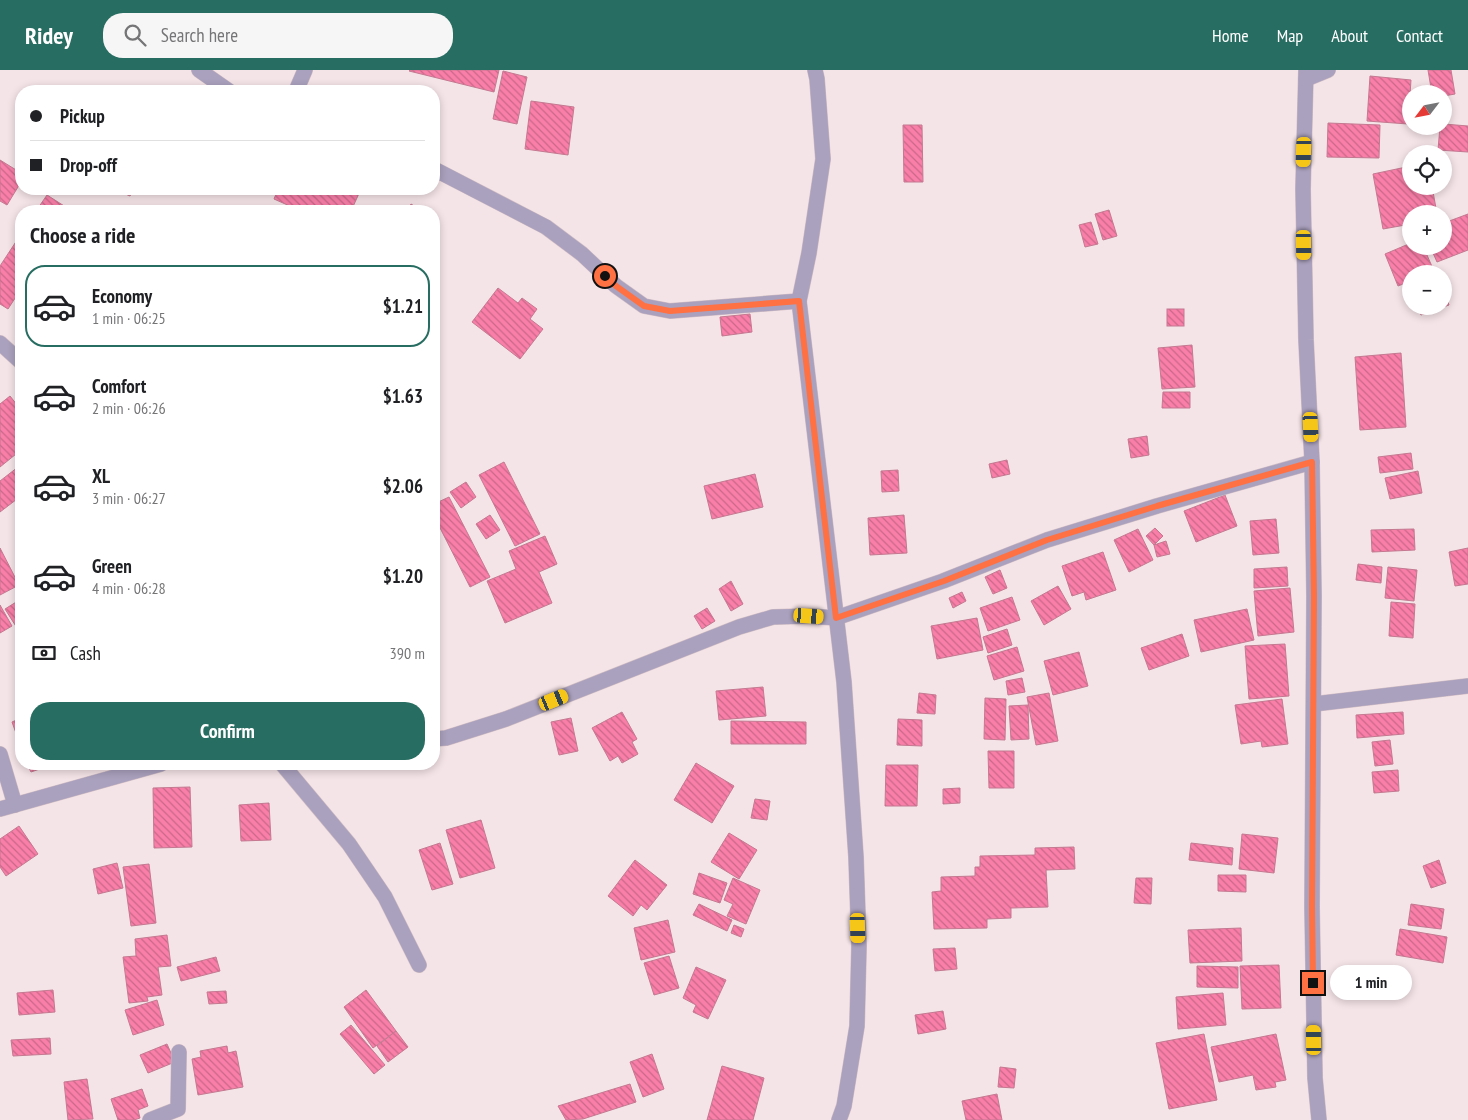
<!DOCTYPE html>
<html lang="en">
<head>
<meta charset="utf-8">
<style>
	:root { --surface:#fff; --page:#f6f6f6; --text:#202124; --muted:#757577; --line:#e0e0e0; --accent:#286d61 }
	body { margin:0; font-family:"PT Sans Narrow",sans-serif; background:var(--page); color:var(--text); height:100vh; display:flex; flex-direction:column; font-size:19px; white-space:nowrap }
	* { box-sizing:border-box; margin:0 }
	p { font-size:16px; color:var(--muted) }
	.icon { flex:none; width:28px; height:28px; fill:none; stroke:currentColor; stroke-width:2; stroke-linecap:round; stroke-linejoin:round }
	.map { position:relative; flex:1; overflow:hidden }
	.drawer { position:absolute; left:15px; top:135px; width:425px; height:565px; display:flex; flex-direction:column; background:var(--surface); border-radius:20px; box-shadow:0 2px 8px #0003 }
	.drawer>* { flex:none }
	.hud { position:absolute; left:15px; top:15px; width:425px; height:110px; border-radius:20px; box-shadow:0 2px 8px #0003; display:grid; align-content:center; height:110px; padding:0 15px; background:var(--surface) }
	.needle { width:32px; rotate:238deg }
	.buttons { position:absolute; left:1402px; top:15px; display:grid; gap:10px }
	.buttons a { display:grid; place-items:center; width:50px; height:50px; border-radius:50%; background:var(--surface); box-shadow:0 2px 8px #0003; font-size:25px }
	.end { position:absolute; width:22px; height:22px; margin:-11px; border:6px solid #ff7043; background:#111; box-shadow:0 0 0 2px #111 }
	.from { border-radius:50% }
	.bubble { position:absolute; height:35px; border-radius:18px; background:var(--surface); box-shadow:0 2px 8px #0003; font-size:16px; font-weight:800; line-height:35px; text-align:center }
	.car { position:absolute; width:15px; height:30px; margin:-15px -8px; border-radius:6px; box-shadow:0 0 4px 1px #0007; background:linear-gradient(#f5c518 24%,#345 0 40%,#f5c518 0 76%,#345 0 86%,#f5c518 0) }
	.hud b { display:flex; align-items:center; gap:18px; height:48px; font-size:19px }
	.hud b+b { border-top:1px solid var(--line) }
	.hud i { width:12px; height:12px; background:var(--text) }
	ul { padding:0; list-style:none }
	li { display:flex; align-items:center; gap:15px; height:82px; margin:0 10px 8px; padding:0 5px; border:2px solid transparent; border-radius:20px }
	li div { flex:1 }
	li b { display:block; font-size:19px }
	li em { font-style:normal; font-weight:800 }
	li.active { border-color:var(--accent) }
	li>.icon { width:45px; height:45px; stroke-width:1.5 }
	h2 { padding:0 15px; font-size:22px; line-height:60px }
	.pay { display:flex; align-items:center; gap:12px; height:55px; padding:0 15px; font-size:19px }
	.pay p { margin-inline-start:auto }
	.action { display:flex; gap:10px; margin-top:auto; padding:10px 15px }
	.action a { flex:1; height:58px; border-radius:20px; background:var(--accent); color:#fff; font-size:20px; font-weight:800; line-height:58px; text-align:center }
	header { display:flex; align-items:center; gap:30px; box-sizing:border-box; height:70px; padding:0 25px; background:var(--accent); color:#fff }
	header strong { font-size:24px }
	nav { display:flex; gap:28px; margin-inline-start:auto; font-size:18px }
	.search { width:350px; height:45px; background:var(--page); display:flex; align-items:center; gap:12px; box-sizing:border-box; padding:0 18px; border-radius:20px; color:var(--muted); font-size:19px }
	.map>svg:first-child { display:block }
	.building { fill:url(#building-back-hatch); stroke:#c47991 }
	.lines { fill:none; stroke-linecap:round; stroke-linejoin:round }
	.street-casing { stroke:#d1bec3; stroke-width:16 }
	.street { stroke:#aaa1be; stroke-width:15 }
	.route { stroke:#ff7043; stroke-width:6 }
</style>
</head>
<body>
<header>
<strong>Ridey</strong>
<div class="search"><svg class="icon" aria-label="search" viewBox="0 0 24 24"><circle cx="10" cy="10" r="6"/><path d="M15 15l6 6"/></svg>Search here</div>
<nav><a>Home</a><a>Map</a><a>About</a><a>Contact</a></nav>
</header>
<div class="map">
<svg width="1468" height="1050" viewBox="0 0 1468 1050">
	<defs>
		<pattern id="building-back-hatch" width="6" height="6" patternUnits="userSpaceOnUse" patternTransform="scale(1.25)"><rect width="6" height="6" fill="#f97fa9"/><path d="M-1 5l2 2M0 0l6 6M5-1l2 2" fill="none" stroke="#ca6789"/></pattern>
	</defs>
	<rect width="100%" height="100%" fill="#f4e3e7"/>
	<g class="building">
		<polygon points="410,0 499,0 494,22 409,1"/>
		<polygon points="1428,0 1451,0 1455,24 1444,26 1444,24 1432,24"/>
		<polygon points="503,1 527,7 517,54 493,49"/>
		<polygon points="1370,6 1411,10 1408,54 1367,51"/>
		<polygon points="531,31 574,37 568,85 525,79"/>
		<polygon points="1328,53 1380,55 1379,88 1327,87"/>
		<polygon points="1444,54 1468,56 1468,82 1438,80 1440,56 1444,56"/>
		<polygon points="903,55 922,55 923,112 904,112"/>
		<polygon points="0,90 21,103 21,112 7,135 0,131"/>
		<polygon points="1411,96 1411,116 1432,116 1437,144 1411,144 1411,154 1383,159 1373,104"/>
		<polygon points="114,119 134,119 130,126"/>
		<polygon points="278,119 361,119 351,141 301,141 274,129"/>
		<polygon points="47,125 72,141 36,141"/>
		<polygon points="411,134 422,141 407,141"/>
		<polygon points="1109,140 1117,166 1103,170 1095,144"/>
		<polygon points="1468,144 1468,180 1437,192 1430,176 1444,176 1444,153"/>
		<polygon points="1091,152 1098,174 1085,177 1079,155"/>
		<polygon points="21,164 21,219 8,239 0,234 0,196"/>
		<polygon points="1411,173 1411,176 1423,176 1434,201 1428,204 1411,204 1411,211 1398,216 1385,184"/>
		<polygon points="498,218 518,233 522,228 537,239 530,249 543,259 520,289 472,252"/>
		<polygon points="1444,220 1449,235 1421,245 1418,236 1444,236"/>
		<rect x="1167" y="239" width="17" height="17"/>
		<polygon points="750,244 752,262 722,266 720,247"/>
		<polygon points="1192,275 1195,317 1162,319 1158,278"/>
		<polygon points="1401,283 1406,357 1360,360 1355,287"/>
		<polygon points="1163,322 1190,322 1190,338 1162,338"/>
		<polygon points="10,326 21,340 21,356 18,359 21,363 21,380 0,397 0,334"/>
		<polygon points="1147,366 1149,385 1131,388 1128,369"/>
		<polygon points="1411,383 1413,399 1380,403 1378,387"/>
		<polygon points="1007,390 1010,404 992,408 989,394"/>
		<polygon points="504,392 540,464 515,476 479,405"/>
		<polygon points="18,397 21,401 21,426 0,442 0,411"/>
		<polygon points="898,400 899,421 882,422 881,401"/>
		<polygon points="1418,401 1422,423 1390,429 1385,408"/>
		<polygon points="755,404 763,437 712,449 704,416"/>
		<polygon points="466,412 476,427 461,438 450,422"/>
		<polygon points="1225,425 1237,456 1196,472 1184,441"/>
		<polygon points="449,427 490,507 470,517 434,446 434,434"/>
		<polygon points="490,445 500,460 486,469 476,454"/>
		<polygon points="904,445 907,483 870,485 868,448"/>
		<polygon points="1276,449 1279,483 1253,485 1250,451"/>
		<polygon points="1155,458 1163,466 1154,475 1146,466"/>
		<polygon points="1138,459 1153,490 1129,502 1114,470"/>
		<polygon points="1414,459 1415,480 1372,482 1371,460"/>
		<polygon points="545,466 557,494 539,502 552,533 505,553 487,511 516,499 509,481"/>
		<polygon points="1166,471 1170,484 1157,487 1154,475"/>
		<polygon points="0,478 19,515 0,525"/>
		<polygon points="1468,478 1468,514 1455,516 1449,482"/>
		<polygon points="1103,482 1116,520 1086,530 1084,522 1072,526 1062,496"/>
		<polygon points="1358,494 1382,497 1381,513 1356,510"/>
		<polygon points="1287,497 1288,516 1254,518 1254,499"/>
		<polygon points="1388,497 1417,500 1414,531 1385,528"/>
		<polygon points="1000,500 1007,518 993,524 985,507"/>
		<polygon points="731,511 743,534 731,541 719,519"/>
		<polygon points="1058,516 1071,539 1044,555 1031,531"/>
		<polygon points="1290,518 1294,562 1258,566 1254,521"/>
		<polygon points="962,522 966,531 953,538 949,528"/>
		<polygon points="1012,527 1020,550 988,561 980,538"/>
		<polygon points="21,529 21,555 17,558 5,539"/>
		<polygon points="1391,532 1415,534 1413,568 1389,566"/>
		<polygon points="0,535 12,556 0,563"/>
		<polygon points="707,538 715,551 702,559 694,546"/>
		<polygon points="1247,539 1254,570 1201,582 1194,550"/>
		<polygon points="977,548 983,580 937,589 931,556"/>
		<polygon points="1007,559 1012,575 988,583 983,567"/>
		<polygon points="1182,564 1189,586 1149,600 1141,578"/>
		<polygon points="1285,574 1289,626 1249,629 1245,576"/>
		<polygon points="1017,577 1024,601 994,610 987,586"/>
		<polygon points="1079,582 1088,616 1053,625 1044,591"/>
		<polygon points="1022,608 1025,622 1008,625 1006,611"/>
		<polygon points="763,617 766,646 719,650 716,621"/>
		<polygon points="919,623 936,625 935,644 917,643"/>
		<polygon points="1049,623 1058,671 1036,675 1027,627"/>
		<polygon points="985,628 1006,629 1005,670 984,669"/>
		<polygon points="1282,629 1288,674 1262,677 1261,671 1241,674 1235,635"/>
		<polygon points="1028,635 1029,669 1011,670 1009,636"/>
		<polygon points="622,642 637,669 632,672 638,684 622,693 618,686 610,691 592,658"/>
		<polygon points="1403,642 1404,664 1357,668 1356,645"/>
		<polygon points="21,648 21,677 12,652"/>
		<polygon points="571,648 578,681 559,685 551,652"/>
		<polygon points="898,649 922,650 922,676 897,675"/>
		<polygon points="731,651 806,652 806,674 731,674"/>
		<polygon points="1390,670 1393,694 1375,696 1372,672"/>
		<polygon points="988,681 1014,681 1014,718 989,718"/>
		<polygon points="696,693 734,716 712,753 674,730"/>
		<polygon points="27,694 50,694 51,695 31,702"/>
		<polygon points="886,695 918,695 917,736 885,736"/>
		<polygon points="1398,700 1399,721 1374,723 1372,702"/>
		<polygon points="190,717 192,777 154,778 153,718"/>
		<polygon points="960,718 960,733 943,734 943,719"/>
		<polygon points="755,729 770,731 767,750 751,748"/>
		<polygon points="269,733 271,770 241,771 239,735"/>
		<polygon points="481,750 495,798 460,808 446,760"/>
		<polygon points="19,756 38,784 6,806 0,797 0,769"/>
		<polygon points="729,763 757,780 739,809 711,792"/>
		<polygon points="1242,764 1278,768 1274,803 1239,799"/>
		<polygon points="440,773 453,814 432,820 419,780"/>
		<polygon points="1191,773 1233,778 1232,795 1189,790"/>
		<polygon points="1074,777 1075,799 1046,800 1048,837 1011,838 1011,848 987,849 987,858 934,859 932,822 941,821 941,807 975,806 975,797 980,797 980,786 1035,785 1035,778"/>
		<polygon points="635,790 667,815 647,840 641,835 633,846 608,826"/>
		<polygon points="1439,790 1446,813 1431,818 1423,796"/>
		<polygon points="117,793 123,818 98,824 93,799"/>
		<polygon points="149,794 156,853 131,856 123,797"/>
		<polygon points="699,803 727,813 720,833 693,824"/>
		<polygon points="1218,805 1246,805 1246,822 1218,821"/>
		<polygon points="733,808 760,820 746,854 727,846 733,834 724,830"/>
		<polygon points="1136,808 1152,808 1151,834 1134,833"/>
		<polygon points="699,834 732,850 727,861 693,845"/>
		<polygon points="1411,834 1444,839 1441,859 1408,855"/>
		<polygon points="668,850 675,882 641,890 634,858"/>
		<polygon points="734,855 744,859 741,867 731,863"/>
		<polygon points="1241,858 1242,891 1190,893 1188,860"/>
		<polygon points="1400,859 1447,867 1443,893 1396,885"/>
		<polygon points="167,865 171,896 158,897 162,925 147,927 148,931 129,933 123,887 136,886 135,869"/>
		<polygon points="955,878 957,899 935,901 933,879"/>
		<polygon points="669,886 679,918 654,925 644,893"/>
		<polygon points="216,887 220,901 181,911 177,897"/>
		<polygon points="1279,895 1281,938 1242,939 1240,896"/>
		<polygon points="1197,896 1238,897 1238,918 1197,917"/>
		<polygon points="696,897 726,910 708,949 693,942 696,935 683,928"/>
		<polygon points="53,920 55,942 19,945 17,923"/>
		<polygon points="366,920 396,961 373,978 344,937"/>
		<polygon points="226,921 227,933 209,934 207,922"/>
		<polygon points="1223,923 1226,955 1178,959 1176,927"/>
		<polygon points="157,930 164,955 133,965 125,940"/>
		<polygon points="943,941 946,959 918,964 915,945"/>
		<polygon points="351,955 385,995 374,1004 340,964"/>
		<polygon points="396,961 408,977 388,992 377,976"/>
		<polygon points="1204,964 1217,1030 1169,1039 1156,973"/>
		<polygon points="1276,964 1286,1010 1275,1012 1276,1017 1256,1020 1253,1005 1219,1012 1211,977"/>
		<polygon points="50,968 51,984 13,986 11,970"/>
		<polygon points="167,974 175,992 148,1003 140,985"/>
		<polygon points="227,976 228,983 236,981 243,1017 198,1025 192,989 201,987 200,981"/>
		<polygon points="652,984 664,1019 643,1027 630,992"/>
		<polygon points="722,996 764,1008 753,1050 707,1050"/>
		<polygon points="1000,997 1016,999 1014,1018 998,1017"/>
		<polygon points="87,1009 93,1049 68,1050 64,1012"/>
		<polygon points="630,1014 636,1032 583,1049 566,1050 558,1036"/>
		<polygon points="142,1019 148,1036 138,1040 140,1048 134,1050 118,1050 111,1029"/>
		<polygon points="997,1024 1002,1050 966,1050 962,1031"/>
	</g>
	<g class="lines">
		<defs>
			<g id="street">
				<polyline points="199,0 229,21"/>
				<polyline points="815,0 817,9 823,89 809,183 799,231 844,612 856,787 859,876 857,956 844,1036 839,1050"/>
				<polyline points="1306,0 1303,119 1306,270 1312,392 1314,526 1312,837 1315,1008 1319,1050"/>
				<polyline points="1306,9 1328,0"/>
				<polyline points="296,21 305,0"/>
				<polyline points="434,99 546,157 582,184 616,216 644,236 670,241 799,231"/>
				<polyline points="0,273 21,292"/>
				<polyline points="1314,634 1468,616"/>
				<polyline points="434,669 446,668 506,649 739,557 773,547 809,546 836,548 943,511 1047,470 1157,436 1312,392"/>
				<polyline points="0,684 15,735"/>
				<polyline points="282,694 349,774 385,827 419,895"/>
				<polyline points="0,739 161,694"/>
				<polyline points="150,1050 178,1039 179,982"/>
			</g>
		</defs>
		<use href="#street" class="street-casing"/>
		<use href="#street" class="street"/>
	</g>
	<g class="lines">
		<polyline class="route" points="605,206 616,216 644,236 670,241 799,231 836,548 944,511 1047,470 1157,436 1312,392 1314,526 1312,837 1313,913"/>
	</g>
</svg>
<div class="buttons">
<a><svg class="needle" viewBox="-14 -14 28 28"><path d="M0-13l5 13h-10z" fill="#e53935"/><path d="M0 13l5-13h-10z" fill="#757577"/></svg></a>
<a><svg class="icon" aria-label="locate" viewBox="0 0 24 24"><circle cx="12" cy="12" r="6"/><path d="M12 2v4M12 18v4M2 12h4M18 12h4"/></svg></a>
<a>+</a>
<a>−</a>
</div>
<i class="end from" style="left:605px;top:206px"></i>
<i class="end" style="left:1313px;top:913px"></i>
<div class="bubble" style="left:1330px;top:895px;width:82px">1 min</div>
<i class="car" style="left:1304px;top:82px;rotate:182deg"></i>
<i class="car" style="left:1304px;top:175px;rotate:179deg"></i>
<i class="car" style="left:1311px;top:357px;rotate:177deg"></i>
<i class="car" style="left:809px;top:546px;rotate:94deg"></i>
<i class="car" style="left:554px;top:630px;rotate:68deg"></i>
<i class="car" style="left:858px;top:858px;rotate:178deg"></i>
<i class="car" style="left:1314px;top:970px;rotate:359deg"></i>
<div class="hud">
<b><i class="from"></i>Pickup</b>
<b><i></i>Drop-off</b>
</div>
<section class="drawer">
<h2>Choose a ride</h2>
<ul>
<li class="active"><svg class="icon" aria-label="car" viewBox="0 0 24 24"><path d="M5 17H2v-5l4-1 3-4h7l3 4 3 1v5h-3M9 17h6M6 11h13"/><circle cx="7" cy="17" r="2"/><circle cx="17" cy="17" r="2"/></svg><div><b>Economy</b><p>1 min · 06:25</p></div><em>$1.21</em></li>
<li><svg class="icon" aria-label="car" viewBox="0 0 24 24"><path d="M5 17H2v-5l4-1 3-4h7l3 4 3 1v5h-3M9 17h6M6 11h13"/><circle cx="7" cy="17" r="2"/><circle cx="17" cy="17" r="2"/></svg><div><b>Comfort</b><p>2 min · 06:26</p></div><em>$1.63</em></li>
<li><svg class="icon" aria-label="car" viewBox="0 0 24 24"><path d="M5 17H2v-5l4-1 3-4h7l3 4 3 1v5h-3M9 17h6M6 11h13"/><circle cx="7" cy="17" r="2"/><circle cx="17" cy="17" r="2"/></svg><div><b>XL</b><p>3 min · 06:27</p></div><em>$2.06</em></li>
<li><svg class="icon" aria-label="car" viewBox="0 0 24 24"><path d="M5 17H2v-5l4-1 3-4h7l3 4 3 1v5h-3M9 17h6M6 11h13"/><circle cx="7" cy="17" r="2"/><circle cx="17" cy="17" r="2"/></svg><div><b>Green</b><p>4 min · 06:28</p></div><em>$1.20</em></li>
</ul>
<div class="pay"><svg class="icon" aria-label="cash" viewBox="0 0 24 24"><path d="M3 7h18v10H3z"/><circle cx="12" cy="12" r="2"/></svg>Cash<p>390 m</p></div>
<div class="action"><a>Confirm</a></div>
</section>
</div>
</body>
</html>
